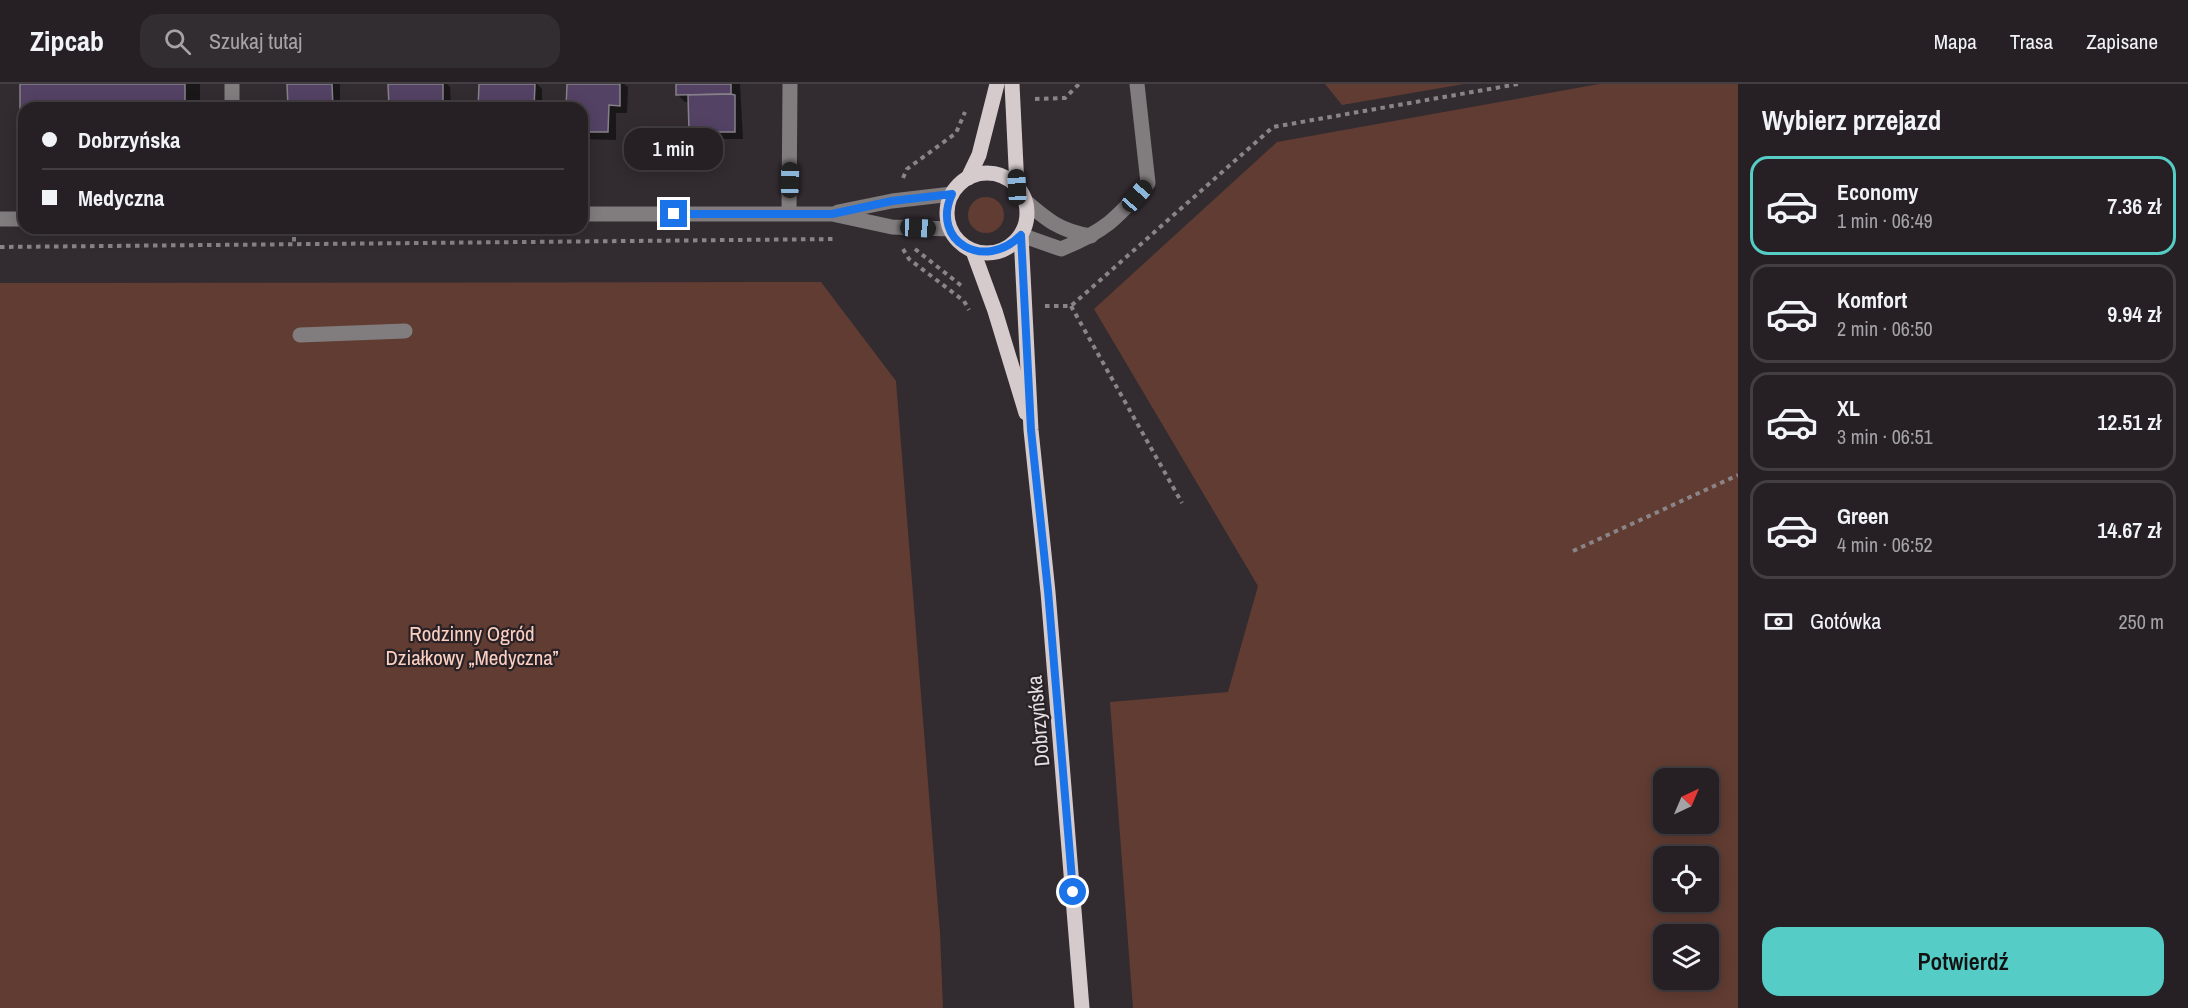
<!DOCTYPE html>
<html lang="pl">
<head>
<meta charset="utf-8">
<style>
	:root { --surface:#262024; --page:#322d31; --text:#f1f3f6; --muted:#a4a3a6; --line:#423e41; --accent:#55cdc6 }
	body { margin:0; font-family:"Archivo Narrow",sans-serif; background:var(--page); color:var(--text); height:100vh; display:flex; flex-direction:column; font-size:22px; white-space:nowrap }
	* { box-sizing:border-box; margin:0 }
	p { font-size:20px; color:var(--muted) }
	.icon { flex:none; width:33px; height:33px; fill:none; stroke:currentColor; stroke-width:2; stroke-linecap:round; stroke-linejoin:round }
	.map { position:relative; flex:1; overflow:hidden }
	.sheet { display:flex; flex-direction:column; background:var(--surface); width:450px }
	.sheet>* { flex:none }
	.hud { position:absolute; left:18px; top:18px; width:570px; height:132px; border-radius:18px; box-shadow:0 3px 15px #0003,0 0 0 2px var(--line); display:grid; align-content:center; height:132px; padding:0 24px; background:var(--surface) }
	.needle { width:39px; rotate:44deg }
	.fabs { position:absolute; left:1653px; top:684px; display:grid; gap:12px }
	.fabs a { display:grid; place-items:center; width:66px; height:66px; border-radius:12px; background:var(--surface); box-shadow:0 3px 15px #0003,0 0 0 2px var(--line); font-size:30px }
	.end { position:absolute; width:27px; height:27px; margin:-14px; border:8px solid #1a73e8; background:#fff; box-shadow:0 0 0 3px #fff }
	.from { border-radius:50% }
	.bubble { position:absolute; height:42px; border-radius:18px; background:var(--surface); box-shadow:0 3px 15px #0003,0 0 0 2px var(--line); font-size:20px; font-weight:600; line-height:42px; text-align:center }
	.car { position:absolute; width:18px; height:36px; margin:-18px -9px; border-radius:8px; box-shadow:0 0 4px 2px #0007; background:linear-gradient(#222 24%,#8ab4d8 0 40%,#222 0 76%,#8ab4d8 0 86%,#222 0) }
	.hud b { display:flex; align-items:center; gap:21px; height:57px; font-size:22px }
	.hud b+b { border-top:2px solid var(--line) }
	.hud i { width:15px; height:15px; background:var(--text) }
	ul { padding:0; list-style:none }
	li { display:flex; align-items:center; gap:18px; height:99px; margin:0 12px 9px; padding:0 12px; border:3px solid var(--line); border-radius:18px }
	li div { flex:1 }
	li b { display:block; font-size:22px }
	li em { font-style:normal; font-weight:600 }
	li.on { border-color:var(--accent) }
	li>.icon { width:54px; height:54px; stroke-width:1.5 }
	h2 { padding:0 24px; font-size:27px; line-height:72px }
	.pay { display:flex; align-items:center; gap:15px; height:66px; padding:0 24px; font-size:22px }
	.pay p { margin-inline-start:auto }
	.action { display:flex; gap:12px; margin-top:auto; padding:12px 24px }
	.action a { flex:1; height:69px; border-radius:18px; background:var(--accent); color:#111; font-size:24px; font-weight:600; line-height:69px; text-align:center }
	header { display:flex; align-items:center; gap:36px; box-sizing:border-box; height:84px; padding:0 30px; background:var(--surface); border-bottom:2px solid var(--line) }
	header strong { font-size:28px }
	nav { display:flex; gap:33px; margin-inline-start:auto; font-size:21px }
	.search { width:420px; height:54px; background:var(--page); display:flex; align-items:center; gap:15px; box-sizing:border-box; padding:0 21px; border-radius:18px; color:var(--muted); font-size:22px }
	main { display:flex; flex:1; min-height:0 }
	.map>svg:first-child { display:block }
	.green { fill:#613c32; fill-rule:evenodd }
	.shadow { fill:#0007 }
	.building { fill:#544265; stroke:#858189; stroke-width:1.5 }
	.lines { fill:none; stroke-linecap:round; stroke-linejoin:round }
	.path { stroke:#8a8488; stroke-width:4; stroke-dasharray:4.5 4.5; stroke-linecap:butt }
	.minor { stroke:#817c7d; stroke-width:15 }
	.major { stroke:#d5cbcd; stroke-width:15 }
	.route { stroke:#1a73e8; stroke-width:8 }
	.labels { text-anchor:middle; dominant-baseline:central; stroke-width:4.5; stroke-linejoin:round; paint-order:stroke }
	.park-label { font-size:21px; fill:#fccfc1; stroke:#282226 }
	.street-label { font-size:21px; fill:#e3dee1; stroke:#282226 }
</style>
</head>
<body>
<header>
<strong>Zipcab</strong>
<div class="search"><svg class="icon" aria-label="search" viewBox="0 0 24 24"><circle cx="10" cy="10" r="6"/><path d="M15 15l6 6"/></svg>Szukaj tutaj</div>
<nav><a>Mapa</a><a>Trasa</a><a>Zapisane</a></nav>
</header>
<main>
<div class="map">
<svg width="1738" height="924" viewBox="0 0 1738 924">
	<rect width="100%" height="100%" fill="#322b30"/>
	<g class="green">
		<polygon points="1325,0 1464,0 1342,21"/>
		<path d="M1599,0H1738V924H1133L1110,618L1228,608L1258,502L1094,225L1277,58ZM1664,694H1708V740H1664ZM1664,772H1708V818H1664ZM1664,850H1708V896H1664Z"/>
		<circle cx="986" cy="131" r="18"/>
		<polygon points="821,198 896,297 940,849 943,924 0,924 0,199"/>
	</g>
	<g class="shadow">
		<polygon points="22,0 200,0 200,24 24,24 24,28 22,25"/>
		<polygon points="289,0 340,0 340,24 291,24"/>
		<polygon points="390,0 447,0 450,3 451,24 390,24"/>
		<polygon points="480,0 537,0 542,5 542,24 480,24"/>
		<polygon points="568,0 624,0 628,3 627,29 616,29 616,56 582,55 582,24 568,24"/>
		<polygon points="677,0 740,0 743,55 698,55 690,47 690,18 685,18 677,10"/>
	</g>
	<g class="building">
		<polygon points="20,0 185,0 185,24 20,26"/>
		<polygon points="287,0 332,0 333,24 288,24"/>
		<polygon points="388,0 443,0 443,24 389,24"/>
		<polygon points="479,0 535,0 534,24 478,24"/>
		<polygon points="567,0 620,0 620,22 609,21 608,48 582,48 582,24 566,24"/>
		<polygon points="676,0 731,0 731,10 676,11"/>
		<polygon points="731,10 735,11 735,48 689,48 688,11"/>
	</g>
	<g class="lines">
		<g class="path">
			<polyline points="1035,15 1065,14 1079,0"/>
			<polyline points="903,94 907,85 956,49 965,28"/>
			<polyline points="294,144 294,159"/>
			<polyline points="0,163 837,155"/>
			<polyline points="903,165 909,175 964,217 969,226"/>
			<polyline points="915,165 963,203"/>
			<polyline points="1045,222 1071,222 1273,43 1518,0"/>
			<polyline points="1071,222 1182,419"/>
			<polyline points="1573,467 1738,391"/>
		</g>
		<g class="minor">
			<polyline points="232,0 232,24"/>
			<path d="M1024,116C1047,136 1060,147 1091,152"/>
			<polyline points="838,128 892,117 952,110"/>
			<polyline points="789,129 790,0"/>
			<polyline points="582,130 832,130 892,143 950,145"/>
			<polyline points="0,135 24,135"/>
			<path d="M1021,151L1061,165C1106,147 1117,134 1148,99L1137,0"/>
			<polyline points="300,251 405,247"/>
		</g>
		<g class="major">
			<polyline points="1012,0 1017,103"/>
			<circle cx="987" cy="129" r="40"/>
			<polyline points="968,94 979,71 997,0"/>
			<polyline points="1021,151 1031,346 1048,508 1082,924"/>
			<polyline points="973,167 995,227 1026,329"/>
		</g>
	</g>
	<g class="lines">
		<path class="route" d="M674,130H832L892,117L952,110C930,158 985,188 1021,151L1031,346L1048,507L1073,808"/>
	</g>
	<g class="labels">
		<g class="park-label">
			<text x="472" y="549">Rodzinny Ogród<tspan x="472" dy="24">Działkowy „Medyczna”</tspan></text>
		</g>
		<g class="street-label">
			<text transform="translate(1038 637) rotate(-95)">Dobrzyńska</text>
		</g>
	</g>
</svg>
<div class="fabs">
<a><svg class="needle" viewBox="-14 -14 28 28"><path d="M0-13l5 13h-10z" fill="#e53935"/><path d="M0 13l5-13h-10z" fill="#a4a3a6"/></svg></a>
<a><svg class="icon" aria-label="locate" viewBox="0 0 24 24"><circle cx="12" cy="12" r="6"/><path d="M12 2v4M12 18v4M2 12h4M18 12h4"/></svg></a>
<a><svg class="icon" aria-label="layers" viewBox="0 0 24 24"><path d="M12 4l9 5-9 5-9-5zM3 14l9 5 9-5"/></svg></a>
</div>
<i class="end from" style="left:1073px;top:808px"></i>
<i class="end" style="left:674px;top:130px"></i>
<div class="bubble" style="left:624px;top:44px;width:99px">1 min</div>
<i class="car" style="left:790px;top:96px;rotate:1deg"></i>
<i class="car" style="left:1017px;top:103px;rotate:357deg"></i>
<i class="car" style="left:1137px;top:112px;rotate:41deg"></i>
<i class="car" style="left:918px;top:144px;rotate:93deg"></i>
<div class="hud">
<b><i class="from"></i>Dobrzyńska</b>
<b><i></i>Medyczna</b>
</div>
</div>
<section class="sheet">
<h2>Wybierz przejazd</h2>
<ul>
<li class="on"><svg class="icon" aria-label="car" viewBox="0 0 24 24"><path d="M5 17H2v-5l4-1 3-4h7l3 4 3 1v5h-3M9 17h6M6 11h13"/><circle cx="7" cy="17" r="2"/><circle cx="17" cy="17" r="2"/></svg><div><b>Economy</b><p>1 min · 06:49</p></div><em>7.36 zł</em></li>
<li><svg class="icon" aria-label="car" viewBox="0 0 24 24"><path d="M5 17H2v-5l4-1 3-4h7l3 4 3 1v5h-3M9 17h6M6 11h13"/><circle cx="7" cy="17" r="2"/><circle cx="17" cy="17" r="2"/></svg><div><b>Komfort</b><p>2 min · 06:50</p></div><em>9.94 zł</em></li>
<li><svg class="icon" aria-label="car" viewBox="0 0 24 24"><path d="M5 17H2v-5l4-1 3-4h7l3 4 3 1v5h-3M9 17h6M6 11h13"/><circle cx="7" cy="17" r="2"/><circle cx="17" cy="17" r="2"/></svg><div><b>XL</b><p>3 min · 06:51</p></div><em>12.51 zł</em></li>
<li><svg class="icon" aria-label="car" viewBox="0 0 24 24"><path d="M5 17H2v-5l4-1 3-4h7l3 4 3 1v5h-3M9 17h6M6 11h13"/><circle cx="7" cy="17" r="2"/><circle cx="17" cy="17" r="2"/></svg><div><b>Green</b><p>4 min · 06:52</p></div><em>14.67 zł</em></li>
</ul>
<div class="pay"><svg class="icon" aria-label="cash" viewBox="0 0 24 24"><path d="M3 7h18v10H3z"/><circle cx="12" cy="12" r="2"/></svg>Gotówka<p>250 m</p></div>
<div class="action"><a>Potwierdź</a></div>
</section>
</main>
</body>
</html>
